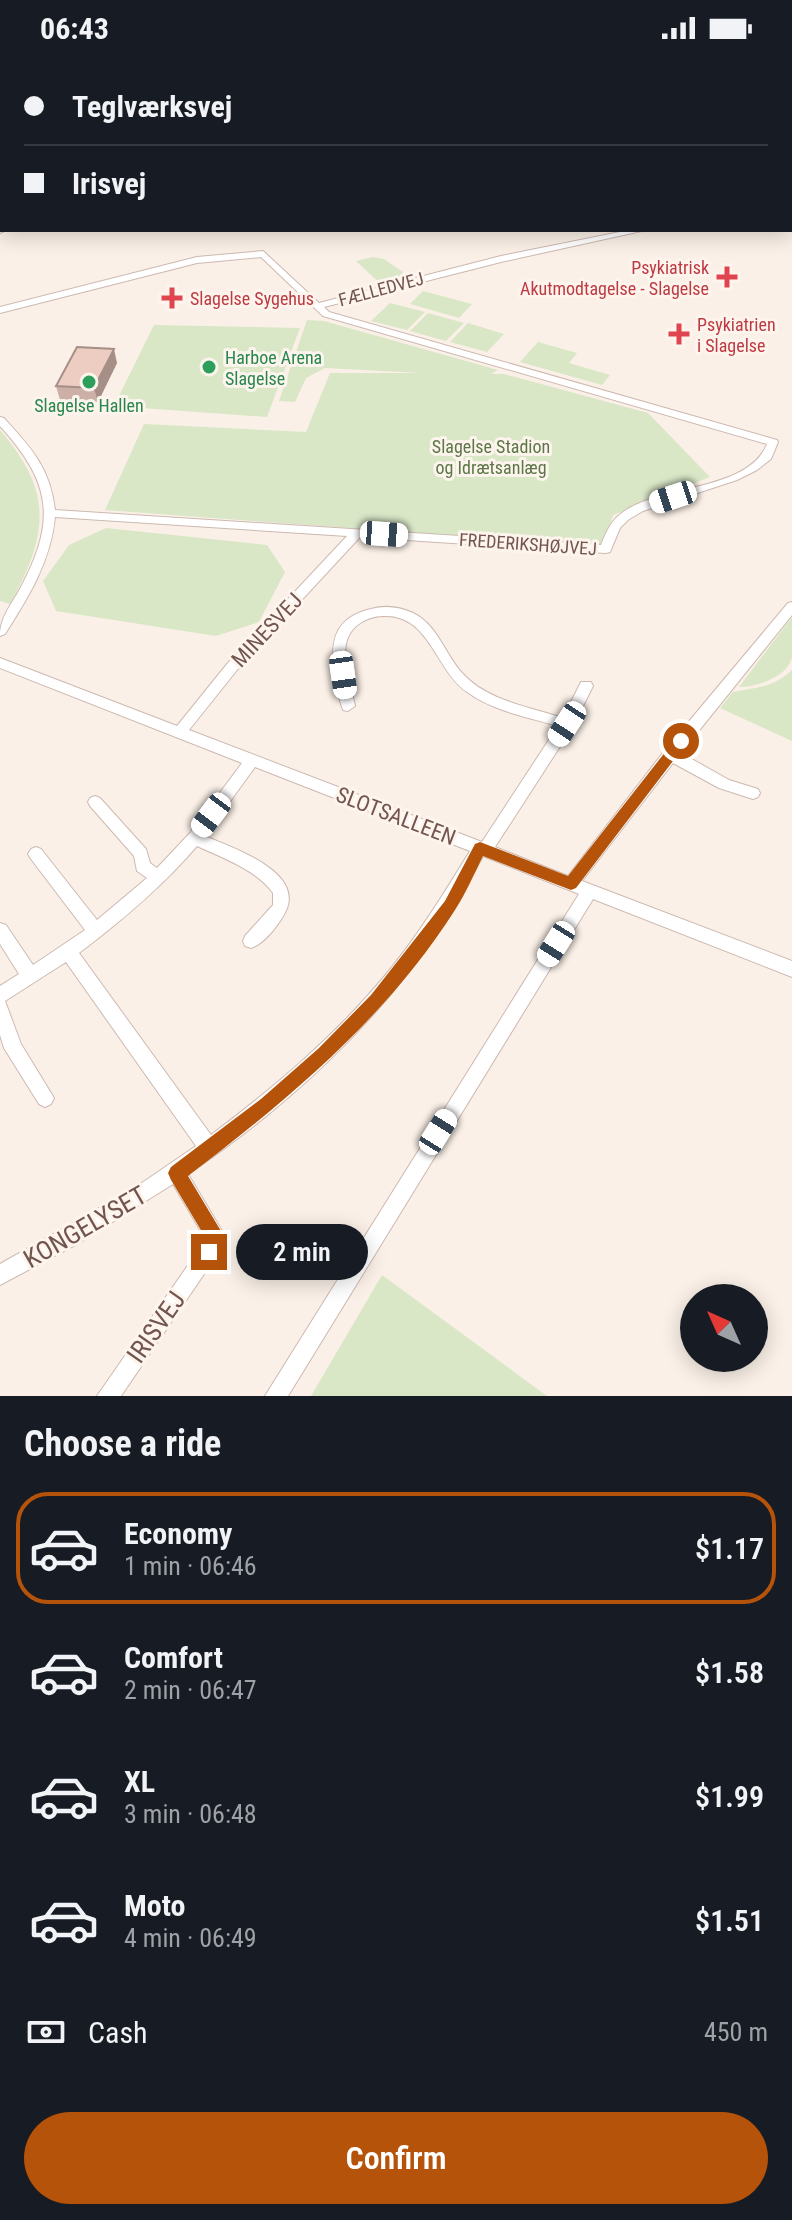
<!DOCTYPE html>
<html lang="en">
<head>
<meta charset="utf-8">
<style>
	:root { --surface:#171b24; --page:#20242c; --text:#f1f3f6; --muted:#9ea1a6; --line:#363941; --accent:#b45309 }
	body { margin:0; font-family:"Roboto Condensed",sans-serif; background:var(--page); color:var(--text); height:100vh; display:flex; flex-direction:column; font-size:30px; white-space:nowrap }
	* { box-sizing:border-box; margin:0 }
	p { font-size:26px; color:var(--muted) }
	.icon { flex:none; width:44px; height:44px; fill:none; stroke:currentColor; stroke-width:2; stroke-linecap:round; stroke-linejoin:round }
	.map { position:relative; height:1340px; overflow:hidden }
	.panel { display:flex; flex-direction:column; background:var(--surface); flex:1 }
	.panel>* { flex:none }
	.banner { position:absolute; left:0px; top:0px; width:792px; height:176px; box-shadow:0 4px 20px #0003; display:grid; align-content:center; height:176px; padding:0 24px; background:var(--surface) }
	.needle { width:52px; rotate:315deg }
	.controls { position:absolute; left:680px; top:1228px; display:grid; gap:16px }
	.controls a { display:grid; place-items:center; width:88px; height:88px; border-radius:50%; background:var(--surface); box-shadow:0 4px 20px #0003; font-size:40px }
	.end { position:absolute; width:36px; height:36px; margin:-18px; border:10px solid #b45309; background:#fff; box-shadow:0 0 0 4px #fff }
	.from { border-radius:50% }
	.bubble { position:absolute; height:56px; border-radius:28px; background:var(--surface); box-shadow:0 4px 20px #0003; font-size:26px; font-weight:600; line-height:56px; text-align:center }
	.car { position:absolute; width:24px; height:48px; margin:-24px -12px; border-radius:10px; box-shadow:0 0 6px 2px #0007; background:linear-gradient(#fff 24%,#345 0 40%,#fff 0 76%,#345 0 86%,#fff 0) }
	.banner b { display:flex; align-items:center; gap:28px; height:76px; font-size:30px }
	.banner b+b { border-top:2px solid var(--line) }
	.banner i { width:20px; height:20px; background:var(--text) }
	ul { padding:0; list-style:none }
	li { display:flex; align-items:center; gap:24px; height:112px; margin:0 16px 12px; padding:0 8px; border:4px solid transparent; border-radius:32px }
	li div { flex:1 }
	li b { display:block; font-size:30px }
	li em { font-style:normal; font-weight:600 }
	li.active { border-color:var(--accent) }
	li>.icon { width:72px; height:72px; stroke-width:1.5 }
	h2 { padding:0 24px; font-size:36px; line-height:96px }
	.pay { display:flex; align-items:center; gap:20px; height:88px; padding:0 24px; font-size:30px }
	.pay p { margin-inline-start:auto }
	.action { display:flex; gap:16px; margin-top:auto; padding:16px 24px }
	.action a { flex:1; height:92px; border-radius:48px; background:var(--accent); color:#fff; font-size:32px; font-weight:600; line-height:92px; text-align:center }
	.status { display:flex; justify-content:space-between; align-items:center; height:56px; padding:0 40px; background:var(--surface); direction:ltr }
	.status svg { height:22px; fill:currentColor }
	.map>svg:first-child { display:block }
	.green { fill:#d9e7c7 }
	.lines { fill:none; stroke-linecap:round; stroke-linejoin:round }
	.minor-casing { stroke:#cdb9b1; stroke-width:2 }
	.major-casing { stroke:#d8cfcd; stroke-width:2 }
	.minor { fill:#fff; fill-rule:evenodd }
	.major { fill:#f3cba6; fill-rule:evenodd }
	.wall { fill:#ccafa6 }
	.shaded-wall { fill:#a68f87 }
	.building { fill:#edccc1; stroke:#a68f87; stroke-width:2 }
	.route { fill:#b45309 }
	.health-dot { fill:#e0444e; stroke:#fdf5ed; stroke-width:3 }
	.leisure-dot { fill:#2e9e5b; stroke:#fdf5ed; stroke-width:3 }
	.labels { text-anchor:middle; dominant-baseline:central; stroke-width:6; stroke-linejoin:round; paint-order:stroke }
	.far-health-label { font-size:18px; fill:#be3a42; stroke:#fdf5ed; text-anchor:start }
	.far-street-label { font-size:18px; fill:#72554e; stroke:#fdf5ed }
	.far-leisure-label { font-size:18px; fill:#27864d; stroke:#fdf5ed; text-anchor:start }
	.far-park-label { font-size:18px; fill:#5c7747; stroke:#fdf5ed }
	.street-label { font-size:22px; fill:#72554e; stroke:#fdf5ed }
	.near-street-label { font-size:26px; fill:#72554e; stroke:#fdf5ed }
</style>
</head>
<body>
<div class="status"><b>06:43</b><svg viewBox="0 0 49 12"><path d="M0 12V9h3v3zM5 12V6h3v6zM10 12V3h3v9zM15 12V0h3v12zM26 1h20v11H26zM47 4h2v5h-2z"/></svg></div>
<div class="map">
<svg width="792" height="1340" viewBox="0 0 792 1340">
	<rect width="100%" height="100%" fill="#faf0e7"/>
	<g class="green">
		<polygon points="373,201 384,203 403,216 398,226 383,230 356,205"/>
		<polygon points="423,235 472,248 459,262 410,248"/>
		<polygon points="390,247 425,256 407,274 371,265"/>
		<polygon points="428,257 464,267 446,285 410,275"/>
		<polygon points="307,264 324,265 498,314 491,318 504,318 648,357 710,421 613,459 604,491 105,454 144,368 306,376 330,317 420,317 325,312 306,322 295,346 279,345"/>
		<polygon points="468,267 504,278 487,296 450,286"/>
		<polygon points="154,269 300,272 267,361 114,350"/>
		<polygon points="538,286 577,297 569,307 610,319 602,329 520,306"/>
		<path d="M0,374C54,437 48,478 10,548L0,545Z"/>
		<polygon points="106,472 267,489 285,516 259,566 216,580 56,555 43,525 69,489"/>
		<path d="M792,561C792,574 792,588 792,601C788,621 756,631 739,631Z"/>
		<path d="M792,614V685L720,652L733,636C757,631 773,632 792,614Z"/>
		<polygon points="382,1219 547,1340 311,1340"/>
	</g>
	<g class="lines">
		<defs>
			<g id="minor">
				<polygon points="364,0 370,0 371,2 365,2"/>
				<rect x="790" y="24" width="2" height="4"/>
				<rect x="0" y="106" width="2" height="4"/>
				<polygon points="2,170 2,174 6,174 0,177"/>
				<path d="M630,174H646L501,206L324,251L329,256L777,384L778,386L771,403L757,414L737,424L643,455L628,464L620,472L610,496L606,497L360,481L237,614L189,674L482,786L558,670C527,661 493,655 467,636C436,615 430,560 386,560C377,560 370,561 362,566C332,583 350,624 355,650L348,655L343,654C339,644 338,634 336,624C329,589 332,562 371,553C385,549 400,551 413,557C438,569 445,599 463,618C488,645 530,651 563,662L581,626H591L593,630L572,672L495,791L568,820L665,694L788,547L792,546V559L681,697L729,724L758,733L760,737L758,741L753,743L719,732L673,707L582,825L792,905V921L593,843L288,1340H265L579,838L483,800C470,823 458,847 443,869C377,968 286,1052 188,1118L222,1175L219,1196L121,1340H97L200,1192L202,1177L173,1128L79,1187L0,1229V1208L136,1131L196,1090L66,906L5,945L21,988L54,1042L51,1048L45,1051L39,1048L4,992L0,979V930L19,918L0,888V867L6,869L33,909L85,874L31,803L28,798L31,793L36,791L41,793L97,864L147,822L137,815L134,800L90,750L88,746L90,742L95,740L100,742L146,793L150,807L157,812L190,777L242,707L0,612V602L177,670L227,608L347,480L55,461C51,505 28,542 5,578L0,580C0,560 13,547 22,529C57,462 50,425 0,370V361L4,362C31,392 50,411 55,454L601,489C605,479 609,469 617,461C653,427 747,438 767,388L323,260L261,201L197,207L0,257V251L197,201L263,195L319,247L501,200ZM255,711L470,795C443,839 416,883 383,922C333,982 273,1032 211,1079L79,897C121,865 162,831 197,790C223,802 255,813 273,837V849L245,880L243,885L245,890L251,892C263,888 275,873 282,862C312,818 235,793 205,780Z"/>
			</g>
			<g id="major">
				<polygon points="624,0 632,0 633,2 625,2"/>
				<polygon points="790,168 792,168 792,175 788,174"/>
			</g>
		</defs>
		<use href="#minor" class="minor-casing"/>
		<use href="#major" class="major-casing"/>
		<use href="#minor" class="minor"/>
		<use href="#major" class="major"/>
	</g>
	<polygon class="wall" points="117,307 98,346 60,344 56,330"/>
	<polygon class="shaded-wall" points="114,293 117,307 98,346 94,332"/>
	<polygon class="building" points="77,291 114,293 94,332 56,330"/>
	<path class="route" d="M681,680L686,681V688L576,832L571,834L483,800C474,818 466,837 455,854C386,962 289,1043 188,1120L221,1175L215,1203L209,1205L202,1203L200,1196L202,1176L171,1124L168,1117L171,1111L261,1043L319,992L371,939L445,845L475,788L480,786L568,820L677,681Z"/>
	<g class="health-dot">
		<path d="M723 209h8v8h8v8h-8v8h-8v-8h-8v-8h8z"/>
		<path d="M168 230h8v8h8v8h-8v8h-8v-8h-8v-8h8z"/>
		<path d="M675 266h8v8h8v8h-8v8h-8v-8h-8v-8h8z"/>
	</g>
	<g class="leisure-dot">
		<circle cx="209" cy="311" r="8"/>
		<circle cx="89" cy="326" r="8"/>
	</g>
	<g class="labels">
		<g class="far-health-label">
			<text x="709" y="211" text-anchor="end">Psykiatrisk<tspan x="709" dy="21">Akutmodtagelse - Slagelse</tspan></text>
			<text x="190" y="242">Slagelse Sygehus</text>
			<text x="697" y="268">Psykiatrien<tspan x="697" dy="21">i Slagelse</tspan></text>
		</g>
		<g class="far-street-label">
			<text transform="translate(381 233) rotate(-15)">FÆLLEDVEJ</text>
			<text transform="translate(528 488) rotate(4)">FREDERIKSHØJVEJ</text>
		</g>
		<g class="far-leisure-label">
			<text x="225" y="301">Harboe Arena<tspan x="225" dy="21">Slagelse</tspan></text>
			<text x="89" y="349" text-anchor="middle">Slagelse Hallen</text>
		</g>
		<g class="far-park-label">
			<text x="491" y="390">Slagelse Stadion<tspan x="491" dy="21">og Idrætsanlæg</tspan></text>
		</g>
		<g class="street-label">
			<text transform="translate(267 574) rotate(-47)">MINESVEJ</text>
			<text transform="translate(396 760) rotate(21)">SLOTSALLEEN</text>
		</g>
		<g class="near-street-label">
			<text transform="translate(85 1171) rotate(-30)">KONGELYSET</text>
			<text transform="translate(156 1271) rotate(-55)">IRISVEJ</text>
		</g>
	</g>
</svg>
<div class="controls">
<a><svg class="needle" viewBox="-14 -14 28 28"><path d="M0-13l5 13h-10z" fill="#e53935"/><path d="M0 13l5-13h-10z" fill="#9ea1a6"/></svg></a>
</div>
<i class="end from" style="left:681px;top:685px"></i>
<i class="end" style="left:209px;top:1196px"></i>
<div class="bubble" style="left:236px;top:1168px;width:132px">2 min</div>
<i class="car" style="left:673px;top:441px;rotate:252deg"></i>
<i class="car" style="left:384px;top:478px;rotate:94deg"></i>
<i class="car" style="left:343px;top:619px;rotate:172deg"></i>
<i class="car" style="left:567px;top:668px;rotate:213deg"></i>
<i class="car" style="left:211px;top:759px;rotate:217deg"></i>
<i class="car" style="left:556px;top:888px;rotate:212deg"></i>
<i class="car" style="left:438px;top:1076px;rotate:32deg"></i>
<div class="banner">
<b><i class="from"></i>Teglværksvej</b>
<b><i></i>Irisvej</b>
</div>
</div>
<section class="panel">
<h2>Choose a ride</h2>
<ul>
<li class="active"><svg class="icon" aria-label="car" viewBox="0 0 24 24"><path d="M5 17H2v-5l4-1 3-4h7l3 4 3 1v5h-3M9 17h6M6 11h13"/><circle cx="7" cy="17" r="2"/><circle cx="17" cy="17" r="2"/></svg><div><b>Economy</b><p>1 min · 06:46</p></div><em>$1.17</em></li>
<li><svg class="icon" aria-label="car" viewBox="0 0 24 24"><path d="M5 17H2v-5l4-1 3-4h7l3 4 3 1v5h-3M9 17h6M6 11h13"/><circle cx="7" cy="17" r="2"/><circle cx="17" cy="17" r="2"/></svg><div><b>Comfort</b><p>2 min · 06:47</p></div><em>$1.58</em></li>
<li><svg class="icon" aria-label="car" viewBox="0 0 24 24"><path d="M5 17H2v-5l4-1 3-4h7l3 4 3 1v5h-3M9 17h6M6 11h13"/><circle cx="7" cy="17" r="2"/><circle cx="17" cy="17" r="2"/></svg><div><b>XL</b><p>3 min · 06:48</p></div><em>$1.99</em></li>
<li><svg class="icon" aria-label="car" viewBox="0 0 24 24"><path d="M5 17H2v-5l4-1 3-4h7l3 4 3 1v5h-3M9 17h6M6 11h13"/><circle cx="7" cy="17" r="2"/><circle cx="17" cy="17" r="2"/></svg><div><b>Moto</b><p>4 min · 06:49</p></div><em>$1.51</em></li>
</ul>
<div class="pay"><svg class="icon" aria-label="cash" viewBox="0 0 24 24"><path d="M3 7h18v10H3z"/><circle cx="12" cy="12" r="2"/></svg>Cash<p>450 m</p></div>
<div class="action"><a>Confirm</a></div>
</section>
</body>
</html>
